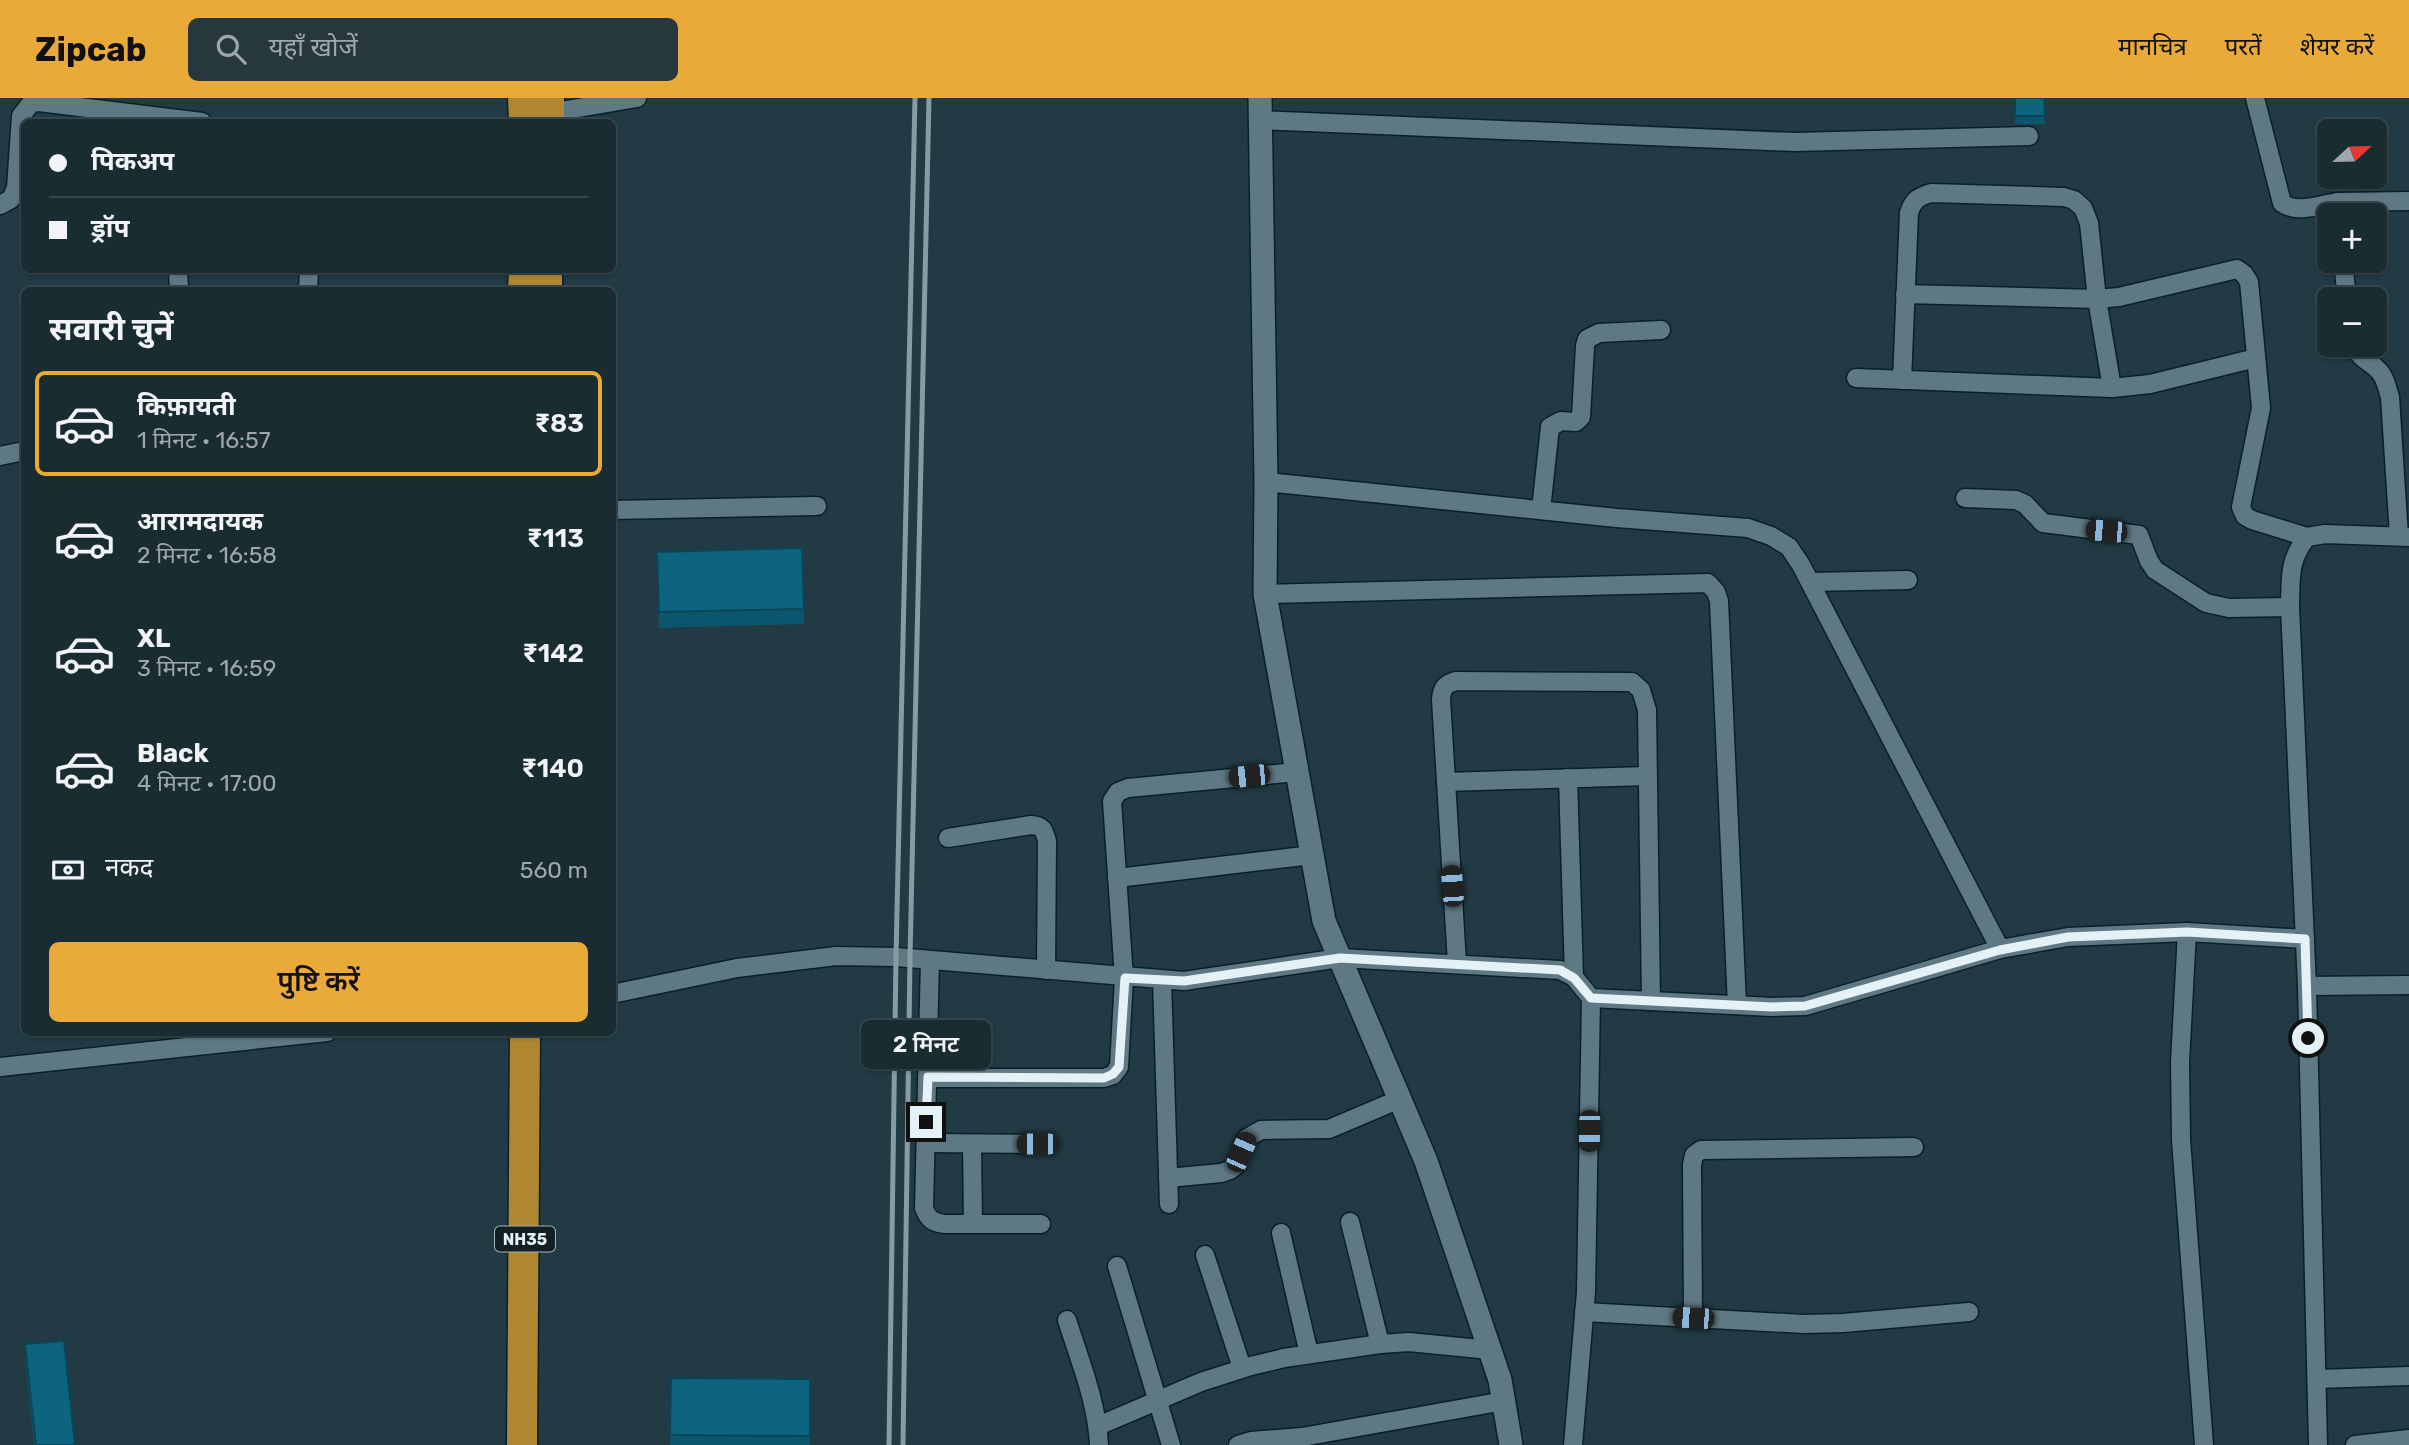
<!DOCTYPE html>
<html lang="hi">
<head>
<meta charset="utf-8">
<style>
	:root { --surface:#192c32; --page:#26383e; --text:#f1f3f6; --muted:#9fa7ac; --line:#37484d; --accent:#eaaa39 }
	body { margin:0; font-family:Rubik,"Noto Sans Devanagari",sans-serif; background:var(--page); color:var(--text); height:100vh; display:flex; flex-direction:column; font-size:26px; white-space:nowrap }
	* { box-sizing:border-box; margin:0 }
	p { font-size:23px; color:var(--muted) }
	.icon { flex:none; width:38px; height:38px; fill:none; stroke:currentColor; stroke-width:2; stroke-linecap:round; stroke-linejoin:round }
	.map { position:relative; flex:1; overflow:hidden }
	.side { position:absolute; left:21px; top:189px; width:595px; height:749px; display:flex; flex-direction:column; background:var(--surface); border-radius:10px; box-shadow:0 2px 5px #0004,0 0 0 2px var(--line) }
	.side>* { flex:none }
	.hud { position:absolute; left:21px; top:21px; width:595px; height:154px; border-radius:10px; box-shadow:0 2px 5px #0004,0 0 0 2px var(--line); display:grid; align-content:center; height:154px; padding:0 28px; background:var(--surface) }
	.needle { width:46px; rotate:68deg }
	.buttons { position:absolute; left:2317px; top:21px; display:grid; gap:14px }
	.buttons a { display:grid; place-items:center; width:70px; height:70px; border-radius:10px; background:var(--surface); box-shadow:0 2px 5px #0004,0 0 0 2px var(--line); font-size:35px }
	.end { position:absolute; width:32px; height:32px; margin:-16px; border:9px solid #e4f2f8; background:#111; box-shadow:0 0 0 4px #111 }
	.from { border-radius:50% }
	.bubble { position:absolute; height:49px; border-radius:10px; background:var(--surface); box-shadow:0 2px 5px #0004,0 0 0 2px var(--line); font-size:23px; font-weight:600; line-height:49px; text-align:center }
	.car { position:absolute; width:21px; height:42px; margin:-21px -10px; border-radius:9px; box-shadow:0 0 5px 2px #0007; background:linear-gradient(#222 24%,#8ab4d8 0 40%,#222 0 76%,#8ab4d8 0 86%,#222 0) }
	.hud b { display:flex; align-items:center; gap:24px; height:66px; font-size:26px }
	.hud b+b { border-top:2px solid var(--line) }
	.hud i { width:18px; height:18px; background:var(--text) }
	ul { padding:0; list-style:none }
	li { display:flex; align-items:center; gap:21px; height:105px; margin:0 14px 10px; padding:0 14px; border:4px solid transparent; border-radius:10px }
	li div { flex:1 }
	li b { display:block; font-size:26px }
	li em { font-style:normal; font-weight:600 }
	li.active { border-color:var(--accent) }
	li>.icon { width:63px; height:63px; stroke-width:1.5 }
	h2 { padding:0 28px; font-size:32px; line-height:84px }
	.pay { display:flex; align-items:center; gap:18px; height:77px; padding:0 28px; font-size:26px }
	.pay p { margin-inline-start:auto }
	.primary-button { display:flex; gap:14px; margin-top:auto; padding:14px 28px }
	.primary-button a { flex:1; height:80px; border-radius:10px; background:var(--accent); color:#111; font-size:28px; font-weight:600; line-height:80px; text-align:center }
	header { display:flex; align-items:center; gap:42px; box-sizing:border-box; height:98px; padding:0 35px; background:var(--accent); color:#111 }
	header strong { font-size:33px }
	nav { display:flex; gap:38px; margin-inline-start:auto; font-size:24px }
	.search { width:490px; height:63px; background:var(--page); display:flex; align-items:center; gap:18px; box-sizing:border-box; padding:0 24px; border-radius:10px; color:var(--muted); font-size:26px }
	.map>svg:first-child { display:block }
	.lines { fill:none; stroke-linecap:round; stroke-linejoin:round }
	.minor-casing { stroke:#082029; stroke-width:21 }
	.tertiary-casing { stroke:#082029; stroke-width:26 }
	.trunk-casing { stroke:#082029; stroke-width:33 }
	.minor { stroke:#5f7984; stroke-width:18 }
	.tertiary { stroke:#5f7984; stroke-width:23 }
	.trunk { stroke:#af8631; stroke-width:30 }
	.rail { stroke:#889ba3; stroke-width:5 }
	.wall { fill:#0b566c }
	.building { fill:#0d647e; stroke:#094658; stroke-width:2 }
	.route { stroke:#e4f2f8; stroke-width:9 }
	.labels { text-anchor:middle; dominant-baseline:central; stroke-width:7; stroke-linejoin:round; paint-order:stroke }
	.shield { fill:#141f23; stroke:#a6b3b8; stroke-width:2 }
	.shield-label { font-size:16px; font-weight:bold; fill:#e4f2f8 }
</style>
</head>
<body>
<header>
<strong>Zipcab</strong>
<div class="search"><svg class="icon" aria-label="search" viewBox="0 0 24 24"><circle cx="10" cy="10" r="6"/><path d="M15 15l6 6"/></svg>यहाँ खोजें</div>
<nav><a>मानचित्र</a><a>परतें</a><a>शेयर करें</a></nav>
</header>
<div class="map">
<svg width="2409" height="1347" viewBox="0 0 2409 1347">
	<rect width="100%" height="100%" fill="#213a43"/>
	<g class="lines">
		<defs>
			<g id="minor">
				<path d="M2255,0L2282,105C2297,116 2320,107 2337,104"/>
				<polyline points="549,15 637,0"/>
				<polyline points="1260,22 1795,44 2029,38"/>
				<polyline points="0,107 11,101 16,90 21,18 31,5 39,4 202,24"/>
				<polyline points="2338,117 2337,104 2409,103"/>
				<polyline points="2343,163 2347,201"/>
				<polyline points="178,172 179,192"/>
				<polyline points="308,192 309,172"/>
				<polyline points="1905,196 2097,201 2119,199 2237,171 2244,176 2249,184 2261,310 2241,409 2245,418 2252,422 2307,439"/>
				<path d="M2354,247C2362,264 2368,261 2378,272C2385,278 2387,290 2390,299L2399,438"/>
				<polyline points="1856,280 2112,290 2150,286 2256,260"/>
				<path d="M1902,282L1909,115C1913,102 1918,99 1931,95L2064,99L2074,102L2083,110L2089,125L2097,201L2112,290"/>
				<polyline points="0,358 24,353"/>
				<polyline points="1266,384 1617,420 1748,430 1771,438 1789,449 1801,467 2000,851"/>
				<polyline points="1965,400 2016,402 2025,406 2043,425 2139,437 2149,463 2155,472 2206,505 2229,510 2290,509"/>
				<polyline points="612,412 817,408"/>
				<polyline points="1541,412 1550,329 1561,323 1576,324 1581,319 1585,248 1587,241 1599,235 1661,232"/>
				<polyline points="1810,484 1908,482"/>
				<polyline points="1265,496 1708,485 1716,494 1719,503 1737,907"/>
				<polyline points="1568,680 1574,879"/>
				<polyline points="1446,684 1647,678"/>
				<path d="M948,740L1031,727C1043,728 1044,732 1047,743L1046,872"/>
				<polyline points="1117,780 1312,757"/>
				<polyline points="2187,834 2180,964 2181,1042 2204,1347"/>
				<path d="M930,862L924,1110C928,1121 933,1125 945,1126H1041"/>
				<path d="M1457,865L1441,601C1442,590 1445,586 1456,583L1632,584L1641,592L1647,612L1651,903"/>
				<polyline points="1162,882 1169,1106"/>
				<polyline points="2307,888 2409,887"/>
				<polyline points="612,896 737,870 836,858 896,859 1184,883 1340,860 1560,872 1574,879 1591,900"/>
				<polyline points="0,969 327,934"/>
				<polyline points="927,980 1104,980 1113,977 1119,969 1124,880 1112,703 1118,694 1128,690 1297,674"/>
				<polyline points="926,1045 1037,1046"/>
				<polyline points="972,1046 973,1126"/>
				<polyline points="1168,1080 1221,1075 1230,1072 1235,1068 1247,1040 1261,1032 1329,1031 1400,1001"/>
				<polyline points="1350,1124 1380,1246"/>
				<polyline points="1281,1135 1309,1256"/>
				<polyline points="1205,1157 1242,1270"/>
				<polyline points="1117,1168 1171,1347"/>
				<polyline points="1584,1214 1804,1226 1843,1225 1969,1214"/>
				<polyline points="1693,1220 1692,1067 1694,1057 1701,1052 1914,1049"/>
				<path d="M1067,1222C1080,1263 1097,1304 1099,1347"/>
				<polyline points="2317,1281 2409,1278"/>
				<polyline points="1098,1328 1201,1284 1251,1268 1284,1260 1380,1246 1409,1244 1490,1252"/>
				<polyline points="1238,1347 1251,1343 1302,1339 1504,1303"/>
				<polyline points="1573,1347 1586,1194 1591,900 1772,909 1805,908 2000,851 2068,839 2187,834 2305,841"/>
				<path d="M2318,1347L2307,888L2290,509C2291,480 2288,463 2307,439L2325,436L2409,439"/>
				<polyline points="2355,1347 2409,1341"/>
			</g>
			<polyline id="tertiary" points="1260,0 1266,384 1265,496 1324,823 1426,1063 1500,1282 1511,1347"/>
			<g id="trunk">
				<polyline points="523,0 524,24"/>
				<polyline points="549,0 549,24"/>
				<polyline points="523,192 524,172"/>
				<polyline points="547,192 547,172"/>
				<polyline points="522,1347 525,934"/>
			</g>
		</defs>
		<use href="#minor" class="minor-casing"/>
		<use href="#tertiary" class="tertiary-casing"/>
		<use href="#trunk" class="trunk-casing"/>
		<use href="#minor" class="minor"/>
		<use href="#tertiary" class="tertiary"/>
		<use href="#trunk" class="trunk"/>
		<g class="rail">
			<polyline points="889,1347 896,859 915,0"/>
			<polyline points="903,1347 910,860 929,0"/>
		</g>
	</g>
	<g class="wall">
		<polygon points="2015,0 2044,0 2045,26 2015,26"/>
		<polygon points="2384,54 2386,86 2354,88 2353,79"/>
		<polygon points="657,470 804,511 804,526 659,530"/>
		<polygon points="25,1246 75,1347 34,1347 25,1262"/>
		<polygon points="671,1280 810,1281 810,1347 670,1347"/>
	</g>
	<g class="building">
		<polygon points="2015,0 2044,0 2045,18 2015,18"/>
		<polygon points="2375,54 2384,54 2386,82 2354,84 2353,79 2375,79"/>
		<polygon points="802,450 804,511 659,514 657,454"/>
		<polygon points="64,1243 75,1347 36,1347 25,1246"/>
		<polygon points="671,1280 810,1281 810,1338 670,1337"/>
	</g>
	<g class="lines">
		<polyline class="route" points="926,1024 928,979 1104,980 1113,976 1119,969 1125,880 1184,883 1340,860 1560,872 1574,880 1591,900 1772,909 1805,908 2000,852 2068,839 2187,834 2305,841 2308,940"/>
	</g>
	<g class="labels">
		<rect class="shield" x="495" y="1128.5" width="60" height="25" rx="5"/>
		<g class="shield-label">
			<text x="525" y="1141">NH35</text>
		</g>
	</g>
</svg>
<div class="buttons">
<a><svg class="needle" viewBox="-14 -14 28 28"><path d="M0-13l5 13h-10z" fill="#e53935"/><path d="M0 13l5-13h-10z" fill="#9fa7ac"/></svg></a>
<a>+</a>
<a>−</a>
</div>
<i class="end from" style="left:2308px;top:940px"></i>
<i class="end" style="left:926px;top:1024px"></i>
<div class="bubble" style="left:861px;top:922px;width:130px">2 मिनट</div>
<i class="car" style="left:2106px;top:433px;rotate:275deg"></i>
<i class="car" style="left:1249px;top:678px;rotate:264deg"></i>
<i class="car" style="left:1452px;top:788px;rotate:356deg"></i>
<i class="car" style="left:1589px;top:1033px;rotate:181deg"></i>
<i class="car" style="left:1037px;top:1046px;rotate:270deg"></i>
<i class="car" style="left:1241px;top:1054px;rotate:24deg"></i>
<i class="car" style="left:1693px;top:1220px;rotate:273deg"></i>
<div class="hud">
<b><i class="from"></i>पिकअप</b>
<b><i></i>ड्रॉप</b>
</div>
<section class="side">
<h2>सवारी चुनें</h2>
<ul>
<li class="active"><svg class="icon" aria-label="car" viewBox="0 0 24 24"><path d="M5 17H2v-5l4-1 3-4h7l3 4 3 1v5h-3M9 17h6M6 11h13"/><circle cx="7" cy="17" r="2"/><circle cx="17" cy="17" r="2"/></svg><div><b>किफ़ायती</b><p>1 मिनट · 16:57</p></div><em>₹83</em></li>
<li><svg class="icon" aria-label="car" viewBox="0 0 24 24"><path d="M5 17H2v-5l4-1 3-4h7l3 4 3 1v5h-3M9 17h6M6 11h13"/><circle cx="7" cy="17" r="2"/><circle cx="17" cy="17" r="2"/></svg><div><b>आरामदायक</b><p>2 मिनट · 16:58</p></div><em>₹113</em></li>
<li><svg class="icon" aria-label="car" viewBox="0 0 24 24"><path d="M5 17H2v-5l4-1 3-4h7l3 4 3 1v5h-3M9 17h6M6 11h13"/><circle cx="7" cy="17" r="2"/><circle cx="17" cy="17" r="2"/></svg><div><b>XL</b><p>3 मिनट · 16:59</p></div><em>₹142</em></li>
<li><svg class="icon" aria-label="car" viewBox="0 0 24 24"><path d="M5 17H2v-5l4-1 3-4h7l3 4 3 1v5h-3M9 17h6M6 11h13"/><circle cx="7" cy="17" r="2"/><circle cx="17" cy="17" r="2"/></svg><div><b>Black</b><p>4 मिनट · 17:00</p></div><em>₹140</em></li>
</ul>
<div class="pay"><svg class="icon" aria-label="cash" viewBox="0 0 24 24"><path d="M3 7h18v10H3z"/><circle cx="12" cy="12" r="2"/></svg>नकद<p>560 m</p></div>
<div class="primary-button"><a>पुष्टि करें</a></div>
</section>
</div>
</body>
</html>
